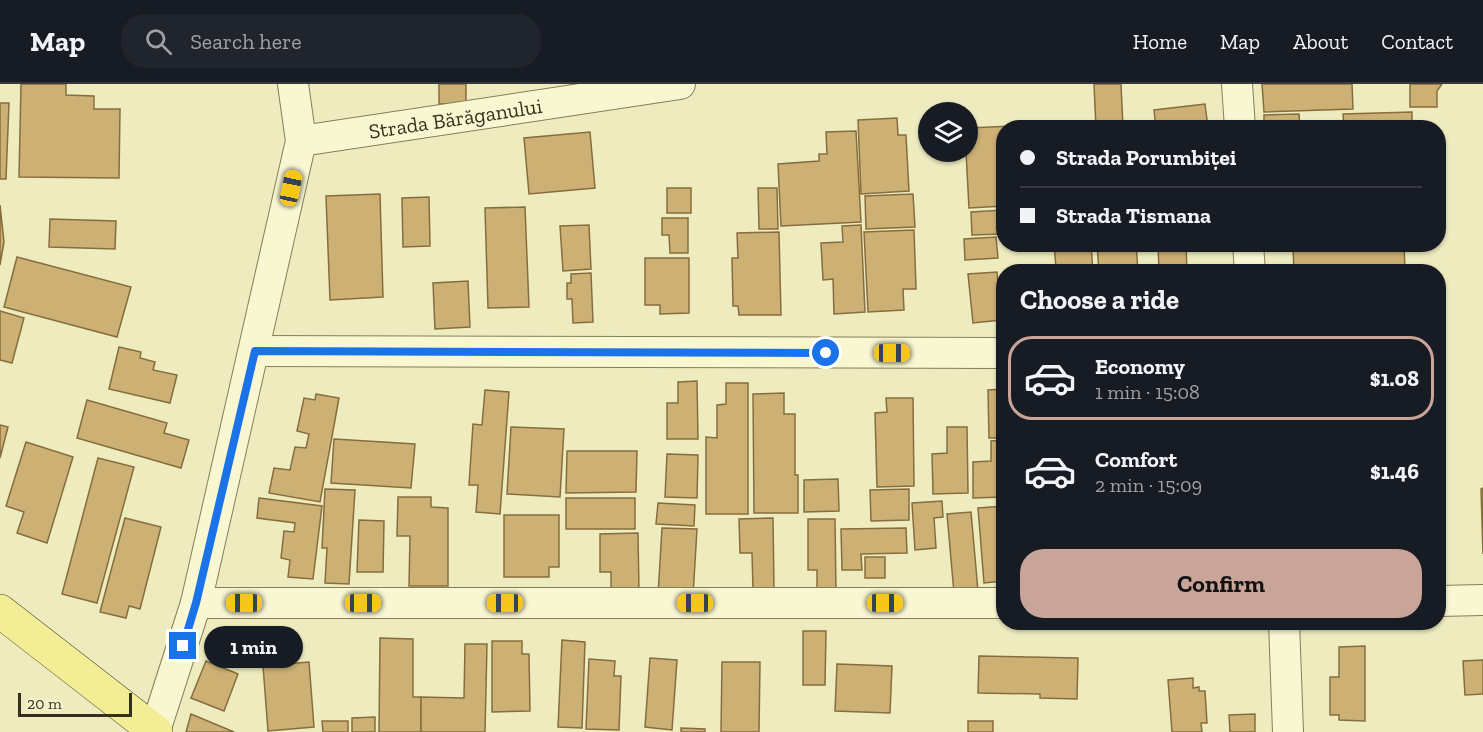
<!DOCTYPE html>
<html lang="en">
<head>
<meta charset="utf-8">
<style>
	:root { --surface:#171b24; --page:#20242c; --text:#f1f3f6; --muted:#9ea1a6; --line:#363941; --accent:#c8a499 }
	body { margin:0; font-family:"Zilla Slab",serif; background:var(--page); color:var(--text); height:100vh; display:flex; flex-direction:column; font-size:22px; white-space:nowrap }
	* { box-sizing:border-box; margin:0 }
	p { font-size:20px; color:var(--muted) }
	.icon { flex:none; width:33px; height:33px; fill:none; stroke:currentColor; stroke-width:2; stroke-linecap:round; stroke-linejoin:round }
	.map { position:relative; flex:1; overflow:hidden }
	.details { position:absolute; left:996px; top:180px; width:450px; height:366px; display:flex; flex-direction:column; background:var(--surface); border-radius:24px; box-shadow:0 2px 4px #0004 }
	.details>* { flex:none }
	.top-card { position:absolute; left:996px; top:36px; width:450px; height:132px; border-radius:24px; box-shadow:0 2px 4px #0004; display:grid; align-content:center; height:132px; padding:0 24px; background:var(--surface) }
	.controls { position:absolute; left:918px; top:18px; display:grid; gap:12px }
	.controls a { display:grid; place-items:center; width:60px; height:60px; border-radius:50%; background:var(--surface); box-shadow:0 2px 4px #0004; font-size:30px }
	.scale { position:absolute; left:18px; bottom:15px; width:114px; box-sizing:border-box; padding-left:6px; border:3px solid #362f1c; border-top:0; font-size:16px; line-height:21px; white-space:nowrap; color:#362f1c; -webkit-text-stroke:4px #f5f4ce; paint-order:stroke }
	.end { position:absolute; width:27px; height:27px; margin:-14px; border:8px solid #1a73e8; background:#fff; box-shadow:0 0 0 3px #fff }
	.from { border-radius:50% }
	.bubble { position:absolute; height:42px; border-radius:21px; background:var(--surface); box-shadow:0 2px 4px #0004; font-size:20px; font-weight:700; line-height:42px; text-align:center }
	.car { position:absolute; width:18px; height:36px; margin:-18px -9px; border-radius:8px; box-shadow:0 0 4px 2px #0007; background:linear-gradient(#f5c518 24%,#345 0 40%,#f5c518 0 76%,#345 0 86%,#f5c518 0) }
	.top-card b { display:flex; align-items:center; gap:21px; height:57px; font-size:22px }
	.top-card b+b { border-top:2px solid var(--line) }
	.top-card i { width:15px; height:15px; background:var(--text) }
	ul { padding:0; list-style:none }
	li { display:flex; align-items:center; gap:18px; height:84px; margin:0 12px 9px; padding:0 12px; border:3px solid transparent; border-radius:24px }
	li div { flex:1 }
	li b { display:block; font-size:22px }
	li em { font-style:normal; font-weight:700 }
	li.selected { border-color:var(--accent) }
	li>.icon { width:54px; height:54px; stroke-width:1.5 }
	h2 { padding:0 24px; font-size:27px; line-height:72px }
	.button { display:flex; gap:12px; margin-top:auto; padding:12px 24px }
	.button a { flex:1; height:69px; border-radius:24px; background:var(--accent); color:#111; font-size:24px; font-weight:700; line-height:69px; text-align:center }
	header { display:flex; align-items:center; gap:36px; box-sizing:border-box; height:84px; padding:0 30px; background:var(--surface); border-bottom:2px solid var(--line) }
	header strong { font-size:28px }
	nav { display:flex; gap:33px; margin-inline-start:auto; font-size:21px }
	.search { width:420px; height:54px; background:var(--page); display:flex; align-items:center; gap:15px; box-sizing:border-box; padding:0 21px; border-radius:24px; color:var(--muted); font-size:22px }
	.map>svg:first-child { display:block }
	.building { fill:#cdb074; stroke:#866d3d; stroke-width:1.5 }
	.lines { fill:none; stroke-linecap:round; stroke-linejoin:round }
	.street-casing { stroke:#877d57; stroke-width:32 }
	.primary-casing { stroke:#54492c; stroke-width:34 }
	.street { stroke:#f9f7d2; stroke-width:30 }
	.primary { stroke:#f3ee95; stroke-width:33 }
	.route { stroke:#1a73e8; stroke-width:8 }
	.labels { text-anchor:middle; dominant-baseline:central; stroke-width:4.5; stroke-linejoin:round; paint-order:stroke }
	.street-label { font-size:21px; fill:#362f1c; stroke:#f5f4ce }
</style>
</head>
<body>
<header>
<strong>Map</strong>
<div class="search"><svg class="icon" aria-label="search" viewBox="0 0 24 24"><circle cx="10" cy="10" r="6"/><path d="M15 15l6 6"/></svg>Search here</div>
<nav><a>Home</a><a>Map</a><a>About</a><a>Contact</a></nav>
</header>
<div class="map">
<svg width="1483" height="648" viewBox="0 0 1483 648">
	<rect width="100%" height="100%" fill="#eeecbf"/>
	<g class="building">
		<polygon points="21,0 66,0 66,11 94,12 94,25 120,25 119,94 19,93"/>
		<rect x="439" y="0" width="27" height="20"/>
		<polygon points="1094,0 1121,0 1123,44 1096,44"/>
		<polygon points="1262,0 1352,0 1353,25 1264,28"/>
		<polygon points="1410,0 1442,0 1437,7 1437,23 1410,23"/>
		<polygon points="0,19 9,19 6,95 0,95"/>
		<polygon points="1205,20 1208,44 1156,44 1154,26"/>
		<polygon points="1412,28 1412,44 1344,44 1343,30"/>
		<polygon points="1299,30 1300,44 1264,44 1264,31"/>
		<polygon points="897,34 898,51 906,51 909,107 861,110 858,36"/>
		<polygon points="1012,42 1012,44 1004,44 1004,122 969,124 966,68 968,68 968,44"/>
		<polygon points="856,47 861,138 781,142 778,80 819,77 819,70 827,70 826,48"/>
		<polygon points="590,48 595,104 529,110 524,54"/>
		<rect x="667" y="104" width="24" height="25"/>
		<polygon points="758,104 777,104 778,145 759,145"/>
		<polygon points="380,110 383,213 330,216 326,112"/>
		<polygon points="913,110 915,143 866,145 865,112"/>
		<polygon points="429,113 430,162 403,163 402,114"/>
		<polygon points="0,121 4,158 0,181"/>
		<polygon points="525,123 529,223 488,224 485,124"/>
		<polygon points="1004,126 1004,150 972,151 971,128"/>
		<polygon points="662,134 688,134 688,169 670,169 669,151 662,151"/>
		<polygon points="50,135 116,137 115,165 49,163"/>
		<polygon points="589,141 591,185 563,187 560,142"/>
		<polygon points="861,141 865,228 834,230 833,195 823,196 821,159 843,158 842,142"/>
		<polygon points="914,146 916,205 903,205 904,226 868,228 864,148"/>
		<polygon points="779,148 781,231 739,231 738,222 733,222 732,174 738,174 737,149"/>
		<polygon points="996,153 998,174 965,176 964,155"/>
		<polygon points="1054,160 1091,160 1093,188 1049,188 1049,184 1056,184"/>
		<polygon points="1097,160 1136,160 1138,188 1099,188"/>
		<polygon points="1158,160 1186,160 1187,188 1159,188"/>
		<polygon points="1322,160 1404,160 1405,188 1294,188 1293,164 1322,163"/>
		<polygon points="17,173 131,203 117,253 4,223"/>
		<polygon points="645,174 689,174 689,229 660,230 660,221 645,221"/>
		<polygon points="997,188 1001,236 973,239 968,190"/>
		<polygon points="591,189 593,238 573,239 572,215 567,215 567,199 571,199 571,190"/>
		<polygon points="468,197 470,243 435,245 433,199"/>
		<polygon points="0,227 24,234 12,279 0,276"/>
		<polygon points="119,263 141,268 140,274 155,278 153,286 177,291 170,319 109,305"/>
		<polygon points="697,297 698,355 667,355 667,319 678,319 678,298"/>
		<polygon points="726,299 748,299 748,430 706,430 706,353 717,354 717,321 726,320"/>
		<polygon points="1004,305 1004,354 989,354 988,306"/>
		<polygon points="485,306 509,308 500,430 476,428 478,401 469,401 473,340 482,341"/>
		<polygon points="784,309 784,330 795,330 795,391 798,391 798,429 754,429 753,310"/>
		<polygon points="316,310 339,314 320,418 269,409 274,384 290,386 295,363 306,364 309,350 297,347 304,314 315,316"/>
		<polygon points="886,314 913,314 914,402 877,403 875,329 887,328"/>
		<polygon points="87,316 167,339 164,349 189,356 181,384 77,354"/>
		<polygon points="0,341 8,343 0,374"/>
		<polygon points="511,343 564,345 560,413 507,410"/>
		<polygon points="947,343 967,343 968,409 933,410 932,370 947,369"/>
		<polygon points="334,355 415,360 411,404 331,399"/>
		<polygon points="1004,356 1004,413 973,414 973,378 991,377 991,357"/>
		<polygon points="26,358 73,373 47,459 17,449 24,428 6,422"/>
		<polygon points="567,367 637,367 636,408 566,409"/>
		<polygon points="667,370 698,371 697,414 665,413"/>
		<polygon points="98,374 134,383 97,519 62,510"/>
		<polygon points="838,395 839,427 804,428 804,396"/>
		<polygon points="1483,404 1483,470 1481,405"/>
		<polygon points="325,405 355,406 349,500 325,499 327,464 322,464"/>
		<polygon points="909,405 909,436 871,437 870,406"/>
		<polygon points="398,413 431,413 431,423 448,424 448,502 409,502 410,452 397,452"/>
		<polygon points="259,414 322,422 313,495 288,493 290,476 281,474 284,447 294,448 295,439 257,434"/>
		<rect x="566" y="414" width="69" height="31"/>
		<polygon points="942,417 943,433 934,434 936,464 915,466 912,419"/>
		<polygon points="658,419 695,421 694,442 656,440"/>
		<polygon points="1004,422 1004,497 984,499 978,424"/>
		<polygon points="971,428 978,507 954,509 947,430"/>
		<polygon points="504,431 559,431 559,483 549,483 549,493 504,493"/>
		<polygon points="125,434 161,443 140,525 129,522 126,534 100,528"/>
		<polygon points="773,434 774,506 753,506 752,469 740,469 739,435"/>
		<polygon points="808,435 835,435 836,509 817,509 817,486 808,486"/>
		<polygon points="359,436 384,437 383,488 357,488"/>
		<polygon points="662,444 697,445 693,512 658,511"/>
		<polygon points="906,444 907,469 861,470 862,486 842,486 841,445"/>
		<polygon points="638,449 639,508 611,508 611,488 600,488 600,450"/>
		<rect x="865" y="473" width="20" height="21"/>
		<polygon points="803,547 826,547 825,601 803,601"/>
		<polygon points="380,554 413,555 413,613 421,613 421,648 379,648"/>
		<polygon points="562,556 585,558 582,644 558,643"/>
		<polygon points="492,557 522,557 522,570 529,570 530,627 492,628"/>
		<polygon points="465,560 487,560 485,648 421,648 421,613 464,614"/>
		<polygon points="1365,562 1365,637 1339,636 1339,631 1330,631 1330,593 1339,593 1339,563"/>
		<polygon points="979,572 1078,574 1077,615 1040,614 1040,610 978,609"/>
		<polygon points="650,574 677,576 672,646 645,643"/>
		<polygon points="589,575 615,577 614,592 621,592 619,646 586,645"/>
		<polygon points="1483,576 1483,610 1465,611 1463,577"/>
		<polygon points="206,577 238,590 224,627 191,614"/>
		<polygon points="309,578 314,643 268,647 263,582"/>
		<polygon points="722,578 760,578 759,648 721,648"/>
		<polygon points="837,580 892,582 890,629 835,627"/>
		<polygon points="1193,594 1193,604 1199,603 1199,607 1205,607 1207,639 1201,639 1202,648 1172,648 1168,596"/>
		<polygon points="191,630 234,648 186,648"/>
		<polygon points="1255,630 1255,648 1230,648 1229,631"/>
		<polygon points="375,633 375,648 352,648 352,634"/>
		<polygon points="322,637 348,637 348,648 323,648"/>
		<rect x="968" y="637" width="25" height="11"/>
		<polygon points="681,644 705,645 705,648 681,648"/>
	</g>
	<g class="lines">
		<defs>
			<g id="street">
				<polyline points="1237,0 1240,44"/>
				<path id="s1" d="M301,57L680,0"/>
				<polyline points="1248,160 1250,188"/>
				<polyline points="255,267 1004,269"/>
				<polyline points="1438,517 1483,516"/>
				<polyline points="196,519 1004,519"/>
				<polyline points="1284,538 1288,648"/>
				<polyline points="155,647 196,519 301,57 293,0"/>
			</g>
			<polyline id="primary" points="0,527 156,648"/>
		</defs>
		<use href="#street" class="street-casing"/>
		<use href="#primary" class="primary-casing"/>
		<use href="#street" class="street"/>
		<use href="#primary" class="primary"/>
	</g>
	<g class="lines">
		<polyline class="route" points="183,562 196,519 255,267 826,269"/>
	</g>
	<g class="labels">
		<g class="street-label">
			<text stroke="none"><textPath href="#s1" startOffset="156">Strada Bărăganului</textPath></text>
		</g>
	</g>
</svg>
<div class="controls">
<a><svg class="icon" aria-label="layers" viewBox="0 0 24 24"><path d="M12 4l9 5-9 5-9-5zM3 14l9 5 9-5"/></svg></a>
</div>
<div class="scale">20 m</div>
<i class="end from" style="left:826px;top:269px"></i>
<i class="end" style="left:183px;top:562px"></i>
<div class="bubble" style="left:204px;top:542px;width:99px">1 min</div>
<i class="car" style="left:291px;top:104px;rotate:12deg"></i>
<i class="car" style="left:892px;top:269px;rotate:90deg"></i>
<i class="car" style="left:244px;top:519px;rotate:270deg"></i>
<i class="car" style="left:363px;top:519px;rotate:90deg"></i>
<i class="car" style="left:505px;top:519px;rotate:270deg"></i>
<i class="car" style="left:695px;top:519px;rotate:270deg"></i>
<i class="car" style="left:885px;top:519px;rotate:90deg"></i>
<div class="top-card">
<b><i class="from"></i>Strada Porumbiței</b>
<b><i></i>Strada Tismana</b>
</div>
<section class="details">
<h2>Choose a ride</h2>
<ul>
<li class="selected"><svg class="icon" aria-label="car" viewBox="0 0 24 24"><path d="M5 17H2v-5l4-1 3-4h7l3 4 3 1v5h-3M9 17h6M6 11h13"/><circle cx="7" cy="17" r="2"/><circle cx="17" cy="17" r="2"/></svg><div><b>Economy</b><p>1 min · 15:08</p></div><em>$1.08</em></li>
<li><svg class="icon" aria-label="car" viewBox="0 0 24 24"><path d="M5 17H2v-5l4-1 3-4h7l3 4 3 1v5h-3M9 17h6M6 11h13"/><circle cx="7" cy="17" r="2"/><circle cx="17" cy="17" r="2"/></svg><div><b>Comfort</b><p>2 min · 15:09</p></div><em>$1.46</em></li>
</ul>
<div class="button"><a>Confirm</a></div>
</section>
</div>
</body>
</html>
